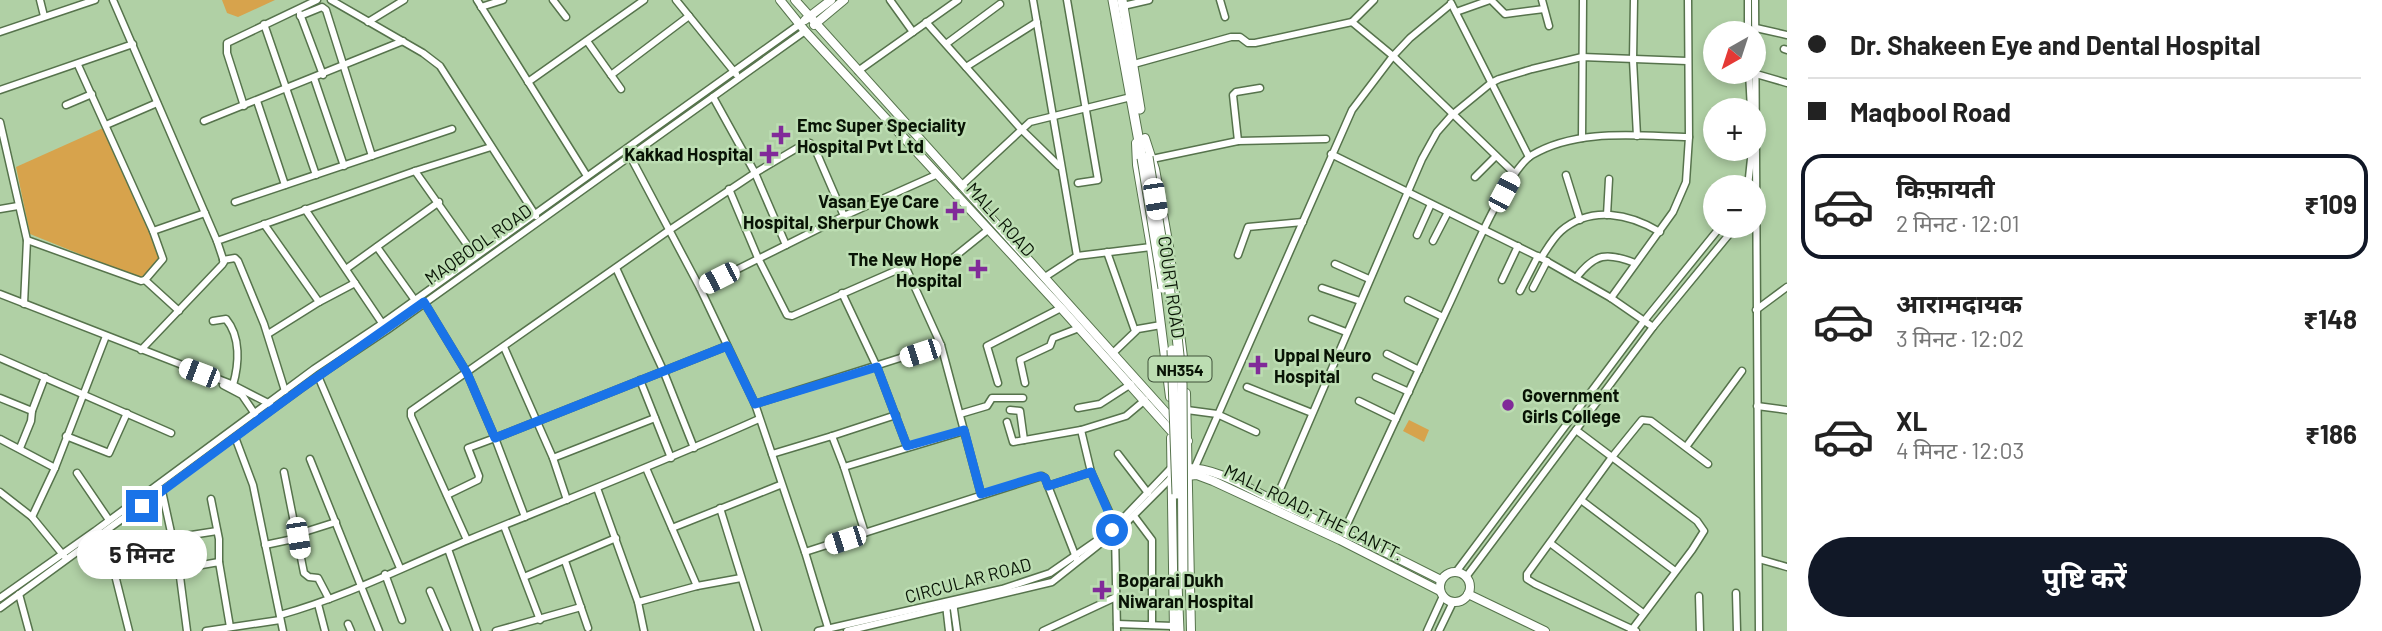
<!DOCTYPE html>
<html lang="hi">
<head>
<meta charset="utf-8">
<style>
	:root { --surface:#fff; --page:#f2f2f2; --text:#222; --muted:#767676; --line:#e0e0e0; --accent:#111827 }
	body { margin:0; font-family:Barlow,"Noto Sans Devanagari",sans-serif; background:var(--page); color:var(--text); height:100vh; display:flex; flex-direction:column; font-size:26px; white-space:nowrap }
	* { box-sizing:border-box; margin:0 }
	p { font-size:23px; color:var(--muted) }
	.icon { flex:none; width:38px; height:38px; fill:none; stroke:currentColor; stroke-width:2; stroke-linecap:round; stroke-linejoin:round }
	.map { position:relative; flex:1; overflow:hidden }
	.details { display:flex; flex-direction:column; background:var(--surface); width:595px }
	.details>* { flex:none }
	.hud { display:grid; align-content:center; height:154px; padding:0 21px; background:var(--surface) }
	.needle { width:46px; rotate:219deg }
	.fabs { position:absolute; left:1703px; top:21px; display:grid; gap:14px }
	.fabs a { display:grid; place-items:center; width:63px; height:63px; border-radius:50%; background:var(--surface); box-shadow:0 4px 10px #0003; font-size:35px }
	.end { position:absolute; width:32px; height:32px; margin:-16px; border:9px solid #1a73e8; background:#fff; box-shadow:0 0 0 4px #fff }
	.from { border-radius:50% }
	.bubble { position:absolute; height:49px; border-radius:24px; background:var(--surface); box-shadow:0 4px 10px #0003; font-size:23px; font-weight:700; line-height:49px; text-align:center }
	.car { position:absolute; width:21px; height:42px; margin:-21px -10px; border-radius:9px; box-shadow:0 0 5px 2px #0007; background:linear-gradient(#fff 24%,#345 0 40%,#fff 0 76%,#345 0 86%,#fff 0) }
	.hud b { display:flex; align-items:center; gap:24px; height:66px; font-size:26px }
	.hud b+b { border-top:2px solid var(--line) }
	.hud i { width:18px; height:18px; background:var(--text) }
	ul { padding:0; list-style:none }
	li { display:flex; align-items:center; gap:21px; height:105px; margin:0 14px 10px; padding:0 7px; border:4px solid transparent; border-radius:21px }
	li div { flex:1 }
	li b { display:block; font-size:26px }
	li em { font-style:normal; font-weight:700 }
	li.selected { border-color:var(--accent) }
	li>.icon { width:63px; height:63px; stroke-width:1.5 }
	.primary-button { display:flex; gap:14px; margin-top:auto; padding:14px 21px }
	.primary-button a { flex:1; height:80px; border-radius:42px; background:var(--accent); color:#fff; font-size:28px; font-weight:700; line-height:80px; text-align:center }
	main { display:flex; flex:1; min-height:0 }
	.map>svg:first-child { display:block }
	.green { fill:#d7a34c }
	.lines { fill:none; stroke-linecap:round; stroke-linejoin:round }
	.minor-casing { stroke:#56734c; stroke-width:9 }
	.major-casing { stroke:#56734c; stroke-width:10 }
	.highway-casing { stroke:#56734c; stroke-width:11 }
	.minor { stroke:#fff; stroke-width:6 }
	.major { stroke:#fff; stroke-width:8 }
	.highway { stroke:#fff; stroke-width:9 }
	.highway-bridge-casing { stroke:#56734c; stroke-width:11; stroke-linecap:butt }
	.highway-bridge { stroke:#fff; stroke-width:9 }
	.route { stroke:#1a73e8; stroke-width:9 }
	.poi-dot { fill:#812b99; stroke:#bcddb2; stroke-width:2.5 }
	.labels { text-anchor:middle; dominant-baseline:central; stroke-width:5; stroke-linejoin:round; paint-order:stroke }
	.shield { fill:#bcddb2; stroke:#3e5039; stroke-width:2 }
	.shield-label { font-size:16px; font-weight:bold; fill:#081305 }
	.poi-label { font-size:18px; font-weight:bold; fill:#081305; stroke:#bcddb2; text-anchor:start }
	.street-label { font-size:18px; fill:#081305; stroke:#bcddb2 }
</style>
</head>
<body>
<main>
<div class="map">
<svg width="1787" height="631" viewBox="0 0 1787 631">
	<rect width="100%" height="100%" fill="#b0d0a5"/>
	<g class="green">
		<polygon points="222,0 275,0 238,17 227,13"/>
		<polygon points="103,128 162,257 144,280 30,234 16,167"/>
		<polygon points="1409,420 1429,430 1424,442 1403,431"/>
	</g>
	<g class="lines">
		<defs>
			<g id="minor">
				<polyline points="40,0 44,16"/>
				<polyline points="113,0 217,241"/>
				<polyline points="331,0 423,53 440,66 536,216"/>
				<polyline points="477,0 587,176"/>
				<polyline points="553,0 566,17"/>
				<polyline points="676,0 736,74"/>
				<polyline points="890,0 913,32"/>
				<polyline points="1033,0 1077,256 1045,277"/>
				<polyline points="1067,0 1098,180 1078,183"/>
				<polyline points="1220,0 1225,17"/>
				<polyline points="1374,0 1352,22 1393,56 1514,173"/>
				<polyline points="1491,0 1505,14 1544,9"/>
				<polyline points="1542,0 1549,26"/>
				<polyline points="1634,0 1633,60 1637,136"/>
				<polyline points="1748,0 1748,33"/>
				<polyline points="1755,0 1759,631"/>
				<polyline points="1451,3 1529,157"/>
				<polyline points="1123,6 1149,0"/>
				<polyline points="481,7 503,0"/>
				<polyline points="1456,12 1490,0"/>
				<polyline points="300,14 323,75"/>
				<polyline points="300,16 322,7 326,10 372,156"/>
				<polyline points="368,22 404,0"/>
				<polyline points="926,22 1021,129 1059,166"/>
				<polyline points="264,24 316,175"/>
				<polyline points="1756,28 1787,35"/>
				<polyline points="0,32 95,0"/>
				<polyline points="587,41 621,89"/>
				<polyline points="946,44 1000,4"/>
				<polyline points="1784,49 1787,50"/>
				<polyline points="1134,64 1231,37 1240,37 1248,43 1255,43 1352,22"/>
				<polyline points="966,67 1037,22"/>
				<polyline points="858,71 958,0"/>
				<polyline points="1749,72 1751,110"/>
				<polyline points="1756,74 1787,83"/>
				<polyline points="611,75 689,16"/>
				<polyline points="314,78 344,166"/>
				<polyline points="528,82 644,0"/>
				<polyline points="0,90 133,44"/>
				<polyline points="257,101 285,185"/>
				<polyline points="66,105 92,94"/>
				<polyline points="244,106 227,53 227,43 317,0"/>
				<polyline points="204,121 403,41"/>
				<polyline points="0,122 27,240 24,304"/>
				<polyline points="106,125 157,103"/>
				<polyline points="1582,138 1583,0"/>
				<polyline points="1238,141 1233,95 1236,92 1260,88"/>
				<polyline points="629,154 700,288 755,404 805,552 829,631"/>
				<polyline points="1331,154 1541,258 1611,298 1653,327"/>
				<polyline points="1152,159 1238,141 1326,139"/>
				<polyline points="415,171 475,256"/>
				<polyline points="1566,175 1580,220"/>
				<polyline points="1475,177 1496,156"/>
				<polyline points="961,186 1030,122 1131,97"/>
				<polyline points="1748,187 1752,149"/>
				<polyline points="729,189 758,258 787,315 792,316 904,267 907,270 941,345"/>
				<polyline points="235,202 452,129"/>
				<polyline points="0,209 18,206"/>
				<polyline points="305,209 384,326"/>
				<polyline points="1607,215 1609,179"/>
				<polyline points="264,224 319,302"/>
				<polyline points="153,231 205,213"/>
				<polyline points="1417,235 1431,204"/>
				<polyline points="27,240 141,281 145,280 163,259 153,231 78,65"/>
				<polyline points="1433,241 1448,212"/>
				<polyline points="786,245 755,173 804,144 810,143 815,149 844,216"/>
				<polyline points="377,247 414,299"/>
				<polyline points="1107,252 1135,331"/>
				<polyline points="1238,255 1248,227 1303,222"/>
				<polyline points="1077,256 1151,247"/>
				<path d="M1541,258C1547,249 1553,238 1561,231C1591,205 1630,214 1660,232"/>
				<polyline points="223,260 235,258 238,261 264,324 285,391"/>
				<polyline points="948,262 989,229"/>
				<polyline points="1335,264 1369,279"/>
				<polyline points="616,268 663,370 694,448"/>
				<polyline points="346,269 439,202"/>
				<path d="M1576,278C1595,253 1607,252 1635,263"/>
				<polyline points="145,280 179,311"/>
				<polyline points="1502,280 1518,246"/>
				<polyline points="700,288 844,216 938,174"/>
				<polyline points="1322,288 1360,301"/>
				<polyline points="1533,288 1547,261"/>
				<polyline points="1520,291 1538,256"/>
				<polyline points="842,293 877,367 907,446"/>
				<polyline points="0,294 231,384 270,404"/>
				<polyline points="1611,298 1673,212 1686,182 1689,137 1688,0"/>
				<polyline points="1408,300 1443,317"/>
				<polyline points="424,302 467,373 495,438 727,346"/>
				<polyline points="1756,310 1787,287"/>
				<polyline points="1312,319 1346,332"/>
				<path d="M213,321L226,319C241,337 239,364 233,385"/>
				<polyline points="268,334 319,302 355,283"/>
				<polyline points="504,347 553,458 567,500"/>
				<polyline points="141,350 222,265 224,262 217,241 415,171 491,147"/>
				<polyline points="1113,353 1138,329 1161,325"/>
				<polyline points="1387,354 1419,370"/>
				<polyline points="0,358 171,433"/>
				<polyline points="318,376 400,568"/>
				<polyline points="1376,377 1409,392"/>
				<polyline points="640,380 671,458"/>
				<polyline points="998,383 987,346 1061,308"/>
				<polyline points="1025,383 1020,360 1050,346 1053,338 1079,328"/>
				<polyline points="223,385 242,395 255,414"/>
				<polyline points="1247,387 1312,413"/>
				<polyline points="0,398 32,411 31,421 20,448"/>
				<polyline points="1359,401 1396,419"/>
				<polyline points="755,404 941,345 981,494"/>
				<polyline points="1757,406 1787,410"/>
				<polyline points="1078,408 1100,404 1131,384"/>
				<polyline points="1010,410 1020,411 1024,440"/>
				<polyline points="1187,410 1217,414 1256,432"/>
				<polyline points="32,411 45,377"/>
				<polyline points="960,414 987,406 992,398 1023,398"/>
				<polyline points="1007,422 1013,442 1081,430"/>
				<polyline points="1576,430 1697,521 1704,531 1692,550 1631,631"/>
				<polyline points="66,436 109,453 127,413"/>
				<polyline points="832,436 896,415"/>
				<polyline points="235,437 253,485 283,631"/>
				<polyline points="0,439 55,468"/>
				<polyline points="1686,447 1742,371"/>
				<polyline points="772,454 832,436 844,467 964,431"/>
				<polyline points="1118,454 1148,493"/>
				<polyline points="553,458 655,418"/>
				<polyline points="310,459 379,631"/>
				<polyline points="844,467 865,533"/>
				<polyline points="1195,467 1352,110 1393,56 1410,38 1451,4"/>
				<polyline points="646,468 697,586"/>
				<polyline points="284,472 304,573 309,577 318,578 329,599"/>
				<polyline points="77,473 109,520"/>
				<polyline points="1048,486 1091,472"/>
				<polyline points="597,488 638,602 644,631"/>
				<polyline points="162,491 179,569 187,631"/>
				<polyline points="0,492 32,517 64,556"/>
				<polyline points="447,495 478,480 479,476 468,448 495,438 525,517"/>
				<polyline points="211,499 219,539 219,562"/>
				<polyline points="1581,500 1675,571"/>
				<polyline points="1275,501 1422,159 1437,132 1452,115 1491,83 1499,79 1532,69 1582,57 1687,61"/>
				<polyline points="720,508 758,631"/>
				<polyline points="1134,516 1152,540 1152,625"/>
				<polyline points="32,517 55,468 106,336"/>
				<polyline points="504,526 540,620"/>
				<polyline points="1116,527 1091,472 1081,430 1126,416 1145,400"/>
				<polyline points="672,528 780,485"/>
				<path d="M1344,531C1378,457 1413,383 1447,309C1463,276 1505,172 1532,155C1577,128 1638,136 1689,137"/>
				<polyline points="1115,533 1117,631"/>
				<polyline points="298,534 336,522"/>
				<polyline points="102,535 115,575 129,631"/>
				<polyline points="172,538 217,531"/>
				<polyline points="467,540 411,416 411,411 668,231 755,173 713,97"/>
				<polyline points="1550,543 1643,613"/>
				<polyline points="265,545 298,538"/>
				<polyline points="448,549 477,631"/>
				<polyline points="805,552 1042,476 1045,478 1077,560"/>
				<polyline points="1759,559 1787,567"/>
				<polyline points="565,561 588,628"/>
				<polyline points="179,569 219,562 230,627"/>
				<polyline points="1456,572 1644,321 1721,226"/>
				<polyline points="385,574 402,620"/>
				<polyline points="524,577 616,538"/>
				<polyline points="1466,577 1653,327 1736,226"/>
				<polyline points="430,591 447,631"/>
				<polyline points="1736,593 1737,631"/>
				<polyline points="19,594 29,631"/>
				<polyline points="1699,596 1700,631"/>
				<polyline points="0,598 95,531 314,369 383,323 800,24"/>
				<polyline points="638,602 697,586 741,578"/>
				<polyline points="953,602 957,631"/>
				<polyline points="318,604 325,631"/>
				<polyline points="946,605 949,631"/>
				<polyline points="0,608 318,376 387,330 805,31"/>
				<path d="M280,615C345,597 406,566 468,540C565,500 663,462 759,419"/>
				<polyline points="348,624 351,631"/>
				<polyline points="1117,624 1173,626"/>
				<polyline points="206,631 280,620"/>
				<polyline points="496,631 581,607"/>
				<polyline points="818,631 1002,589 1050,573 1112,530 1171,468"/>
				<polyline points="847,631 1052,582 1125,524 1171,478"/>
				<polyline points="1043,631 1116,597"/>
				<polyline points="1427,631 1443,596"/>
				<polyline points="1439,631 1453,602"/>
				<polyline points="1636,631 1535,584 1527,579 1527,574 1612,457 1642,420 1651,421 1708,464"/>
			</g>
			<g id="major">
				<polyline points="780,0 805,31 1061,308 1171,431"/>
				<polyline points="795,0 1170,417 1188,441"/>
				<polyline points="805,20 831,0"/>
				<polyline points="814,25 844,0"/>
				<polyline points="1145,138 1155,169 1169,247 1185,373"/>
				<polyline points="1136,143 1137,165 1151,247 1170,397"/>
				<polyline points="1186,393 1191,631"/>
				<polyline points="1171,438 1174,631"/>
				<path d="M1185,468C1216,467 1247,488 1275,501C1331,526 1386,552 1441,580"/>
				<polyline points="1186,476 1197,475 1213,481 1340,540 1440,591"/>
				<circle cx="1455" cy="587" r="15"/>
				<polyline points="1468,594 1545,631"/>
			</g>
			<g id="highway">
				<polyline points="1113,0 1142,158"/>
				<polyline points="1122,0 1140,109"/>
				<polyline points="1177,583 1179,631"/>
			</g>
		</defs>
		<use href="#minor" class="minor-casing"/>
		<use href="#major" class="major-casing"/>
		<use href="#highway" class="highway-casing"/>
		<use href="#minor" class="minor"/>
		<use href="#major" class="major"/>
		<use href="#highway" class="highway"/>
		<defs>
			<g id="highway-bridge">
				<polyline points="1148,157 1177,336 1182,384 1183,584"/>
				<polyline points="1142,158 1163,288"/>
				<polyline points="1172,350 1177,494"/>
			</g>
		</defs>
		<use href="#highway-bridge" class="highway-bridge-casing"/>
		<use href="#highway-bridge" class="highway-bridge"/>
	</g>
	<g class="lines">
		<polyline class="route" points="142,506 303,387 424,302 467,373 495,438 727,346 755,404 877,367 907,446 964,430 981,494 1040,476 1045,478 1048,486 1091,472 1115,527 1112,530"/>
	</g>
	<g class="poi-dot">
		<path d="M777.5 124.5h7v7h7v7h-7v7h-7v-7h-7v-7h7z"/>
		<path d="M765.5 143.5h7v7h7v7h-7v7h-7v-7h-7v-7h7z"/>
		<path d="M951.5 200.5h7v7h7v7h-7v7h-7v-7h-7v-7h7z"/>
		<path d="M974.5 258.5h7v7h7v7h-7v7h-7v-7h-7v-7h7z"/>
		<path d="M1254.5 354.5h7v7h7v7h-7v7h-7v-7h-7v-7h7z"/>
		<circle cx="1508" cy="405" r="7"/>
		<path d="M1098.5 579.5h7v7h7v7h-7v7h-7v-7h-7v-7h7z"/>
	</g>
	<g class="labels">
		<rect class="shield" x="1148.5" y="356.5" width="63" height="25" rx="5"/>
		<g class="shield-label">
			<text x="1180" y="369">NH354</text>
		</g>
		<g class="poi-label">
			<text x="797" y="125">Emc Super Speciality<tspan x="797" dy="21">Hospital Pvt Ltd</tspan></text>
			<text x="753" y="154" text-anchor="end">Kakkad Hospital</text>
			<text x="939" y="201" text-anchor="end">Vasan Eye Care<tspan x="939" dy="21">Hospital, Sherpur Chowk</tspan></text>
			<text x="962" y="259" text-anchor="end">The New Hope<tspan x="962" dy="21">Hospital</tspan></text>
			<text x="1274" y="355">Uppal Neuro<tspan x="1274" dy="21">Hospital</tspan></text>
			<text x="1522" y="395">Government<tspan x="1522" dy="21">Girls College</tspan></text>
			<text x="1118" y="580">Boparai Dukh<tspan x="1118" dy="21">Niwaran Hospital</tspan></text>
		</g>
		<g class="street-label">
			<text transform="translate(1001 219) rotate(48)">MALL ROAD</text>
			<text transform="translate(478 244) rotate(-35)">MAQBOOL ROAD</text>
			<text transform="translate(1172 287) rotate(82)">COURT ROAD</text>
			<text transform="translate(1314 512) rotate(26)">MALL ROAD; THE CANTT.</text>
			<text transform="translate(968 580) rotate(-15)">CIRCULAR ROAD</text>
		</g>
	</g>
</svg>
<div class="fabs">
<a><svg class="needle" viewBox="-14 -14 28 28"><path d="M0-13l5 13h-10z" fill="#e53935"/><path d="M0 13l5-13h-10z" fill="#767676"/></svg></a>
<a>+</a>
<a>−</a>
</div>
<i class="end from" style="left:1112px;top:530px"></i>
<i class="end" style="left:142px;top:506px"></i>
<div class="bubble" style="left:77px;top:530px;width:130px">5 मिनट</div>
<i class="car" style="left:1504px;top:192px;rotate:28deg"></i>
<i class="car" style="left:1155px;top:199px;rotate:171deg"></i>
<i class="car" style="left:719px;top:278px;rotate:243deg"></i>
<i class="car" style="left:920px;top:353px;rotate:252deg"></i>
<i class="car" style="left:199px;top:373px;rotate:291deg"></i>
<i class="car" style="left:298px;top:538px;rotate:171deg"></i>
<i class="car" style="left:845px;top:540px;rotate:252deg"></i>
</div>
<section class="details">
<div class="hud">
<b><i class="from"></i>Dr. Shakeen Eye and Dental Hospital</b>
<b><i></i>Maqbool Road</b>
</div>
<ul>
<li class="selected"><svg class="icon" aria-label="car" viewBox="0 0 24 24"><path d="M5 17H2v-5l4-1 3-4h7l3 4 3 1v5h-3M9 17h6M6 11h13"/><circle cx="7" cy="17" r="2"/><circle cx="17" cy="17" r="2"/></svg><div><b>किफ़ायती</b><p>2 मिनट · 12:01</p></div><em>₹109</em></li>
<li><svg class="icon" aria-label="car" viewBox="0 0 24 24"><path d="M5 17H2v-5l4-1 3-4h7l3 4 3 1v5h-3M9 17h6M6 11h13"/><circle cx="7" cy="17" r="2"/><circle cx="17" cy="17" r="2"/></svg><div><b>आरामदायक</b><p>3 मिनट · 12:02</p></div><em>₹148</em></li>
<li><svg class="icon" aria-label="car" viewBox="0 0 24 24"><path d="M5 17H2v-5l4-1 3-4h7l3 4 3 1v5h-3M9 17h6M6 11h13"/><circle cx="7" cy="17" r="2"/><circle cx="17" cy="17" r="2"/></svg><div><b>XL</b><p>4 मिनट · 12:03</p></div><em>₹186</em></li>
</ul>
<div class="primary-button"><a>पुष्टि करें</a></div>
</section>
</main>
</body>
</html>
